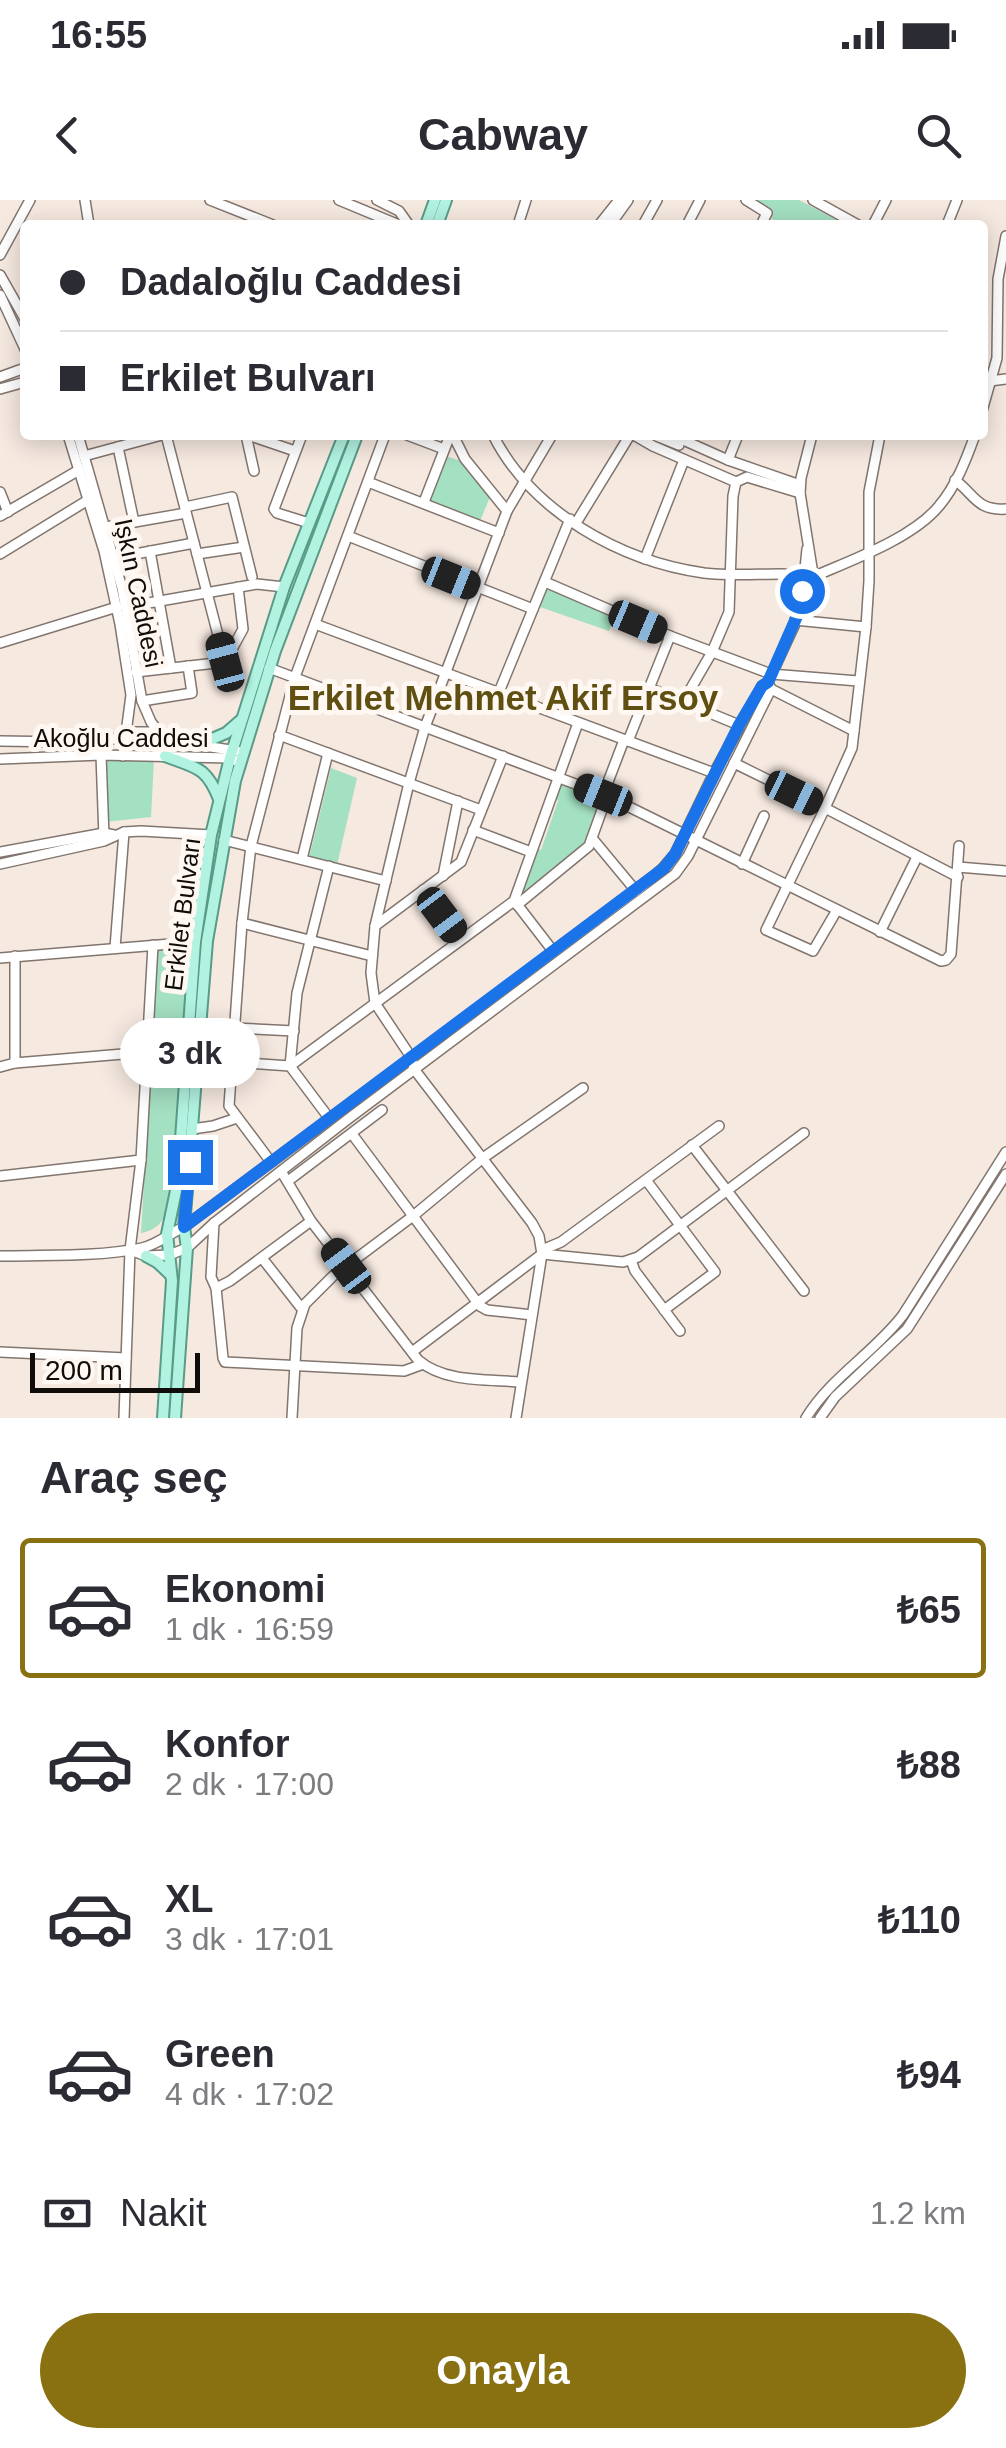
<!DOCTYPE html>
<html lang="tr">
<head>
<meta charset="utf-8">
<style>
	:root { --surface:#fff; --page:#f7f7f7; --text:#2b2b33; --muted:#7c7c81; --line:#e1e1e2; --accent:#897112 }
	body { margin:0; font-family:Helvetica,sans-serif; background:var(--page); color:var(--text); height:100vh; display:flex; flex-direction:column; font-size:38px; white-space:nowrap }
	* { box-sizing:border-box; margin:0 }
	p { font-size:32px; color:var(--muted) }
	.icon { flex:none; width:55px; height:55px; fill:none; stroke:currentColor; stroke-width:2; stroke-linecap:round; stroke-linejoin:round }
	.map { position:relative; height:1218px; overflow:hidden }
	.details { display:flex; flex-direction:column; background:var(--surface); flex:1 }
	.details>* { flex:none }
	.banner { position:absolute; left:20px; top:20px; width:968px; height:220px; border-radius:10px; box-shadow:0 5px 25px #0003; display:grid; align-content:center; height:220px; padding:0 40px; background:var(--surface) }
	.scale { position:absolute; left:30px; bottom:25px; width:170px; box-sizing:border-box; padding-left:10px; border:5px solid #100c09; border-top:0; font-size:28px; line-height:35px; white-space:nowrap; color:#100c09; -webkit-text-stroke:8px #fff7f2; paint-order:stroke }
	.end { position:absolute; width:45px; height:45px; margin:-22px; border:12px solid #1a73e8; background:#fff; box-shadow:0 0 0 5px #fff }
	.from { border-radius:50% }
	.bubble { position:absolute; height:70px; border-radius:35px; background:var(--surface); box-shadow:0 5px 25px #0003; font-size:32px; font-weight:600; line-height:70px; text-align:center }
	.car { position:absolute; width:30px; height:60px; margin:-30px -15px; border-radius:12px; box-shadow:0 0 8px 2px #0007; background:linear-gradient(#222 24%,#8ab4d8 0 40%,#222 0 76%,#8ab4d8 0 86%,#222 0) }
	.banner b { display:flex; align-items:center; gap:35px; height:95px; font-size:38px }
	.banner b+b { border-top:2px solid var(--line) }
	.banner i { width:25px; height:25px; background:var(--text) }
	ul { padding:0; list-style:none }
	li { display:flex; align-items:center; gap:30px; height:140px; margin:0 20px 15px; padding:0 20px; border:5px solid transparent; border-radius:10px }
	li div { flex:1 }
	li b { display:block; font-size:38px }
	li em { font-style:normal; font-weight:600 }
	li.current { border-color:var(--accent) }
	li>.icon { width:90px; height:90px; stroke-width:1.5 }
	h2 { padding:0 40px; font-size:45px; line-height:120px }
	.pay { display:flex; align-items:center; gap:25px; height:110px; padding:0 40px; font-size:38px }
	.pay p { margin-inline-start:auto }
	.action { display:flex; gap:20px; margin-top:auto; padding:20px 40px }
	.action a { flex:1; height:115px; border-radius:60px; background:var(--accent); color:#fff; font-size:40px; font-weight:600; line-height:115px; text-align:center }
	.status { display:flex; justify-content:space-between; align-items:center; height:70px; padding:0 50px; background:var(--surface); direction:ltr }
	.status svg { height:28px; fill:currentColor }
	header { display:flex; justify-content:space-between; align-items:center; height:130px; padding:0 40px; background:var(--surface); font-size:45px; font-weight:600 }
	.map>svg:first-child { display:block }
	.green { fill:#a4e0c2 }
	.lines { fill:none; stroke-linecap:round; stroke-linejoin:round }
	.minor-casing { stroke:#81756e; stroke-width:12 }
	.major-casing { stroke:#589c88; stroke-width:14 }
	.minor { stroke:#fff; stroke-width:9 }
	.major { stroke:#b2f2e1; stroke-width:10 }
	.route { stroke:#1a73e8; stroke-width:12 }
	.labels { text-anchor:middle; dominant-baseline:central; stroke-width:10; stroke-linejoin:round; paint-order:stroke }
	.street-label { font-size:25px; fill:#100c09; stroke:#fff7f2 }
	.district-label { font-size:35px; font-weight:bold; fill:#5f4f11; stroke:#fff7f2 }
</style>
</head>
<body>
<div class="status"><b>16:55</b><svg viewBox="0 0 49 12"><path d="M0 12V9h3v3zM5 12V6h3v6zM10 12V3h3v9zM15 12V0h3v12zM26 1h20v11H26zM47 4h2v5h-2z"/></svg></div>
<header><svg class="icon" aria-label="back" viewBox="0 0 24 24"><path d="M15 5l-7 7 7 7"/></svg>Cabway<svg class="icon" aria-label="search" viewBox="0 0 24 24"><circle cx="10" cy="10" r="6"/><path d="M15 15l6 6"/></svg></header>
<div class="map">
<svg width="1006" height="1218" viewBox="0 0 1006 1218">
	<rect width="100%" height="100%" fill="#f6e9e0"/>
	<g class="green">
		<polygon points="757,0 799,0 846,25 784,25 772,19 769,7"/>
		<polygon points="446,256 464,262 490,297 480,321 427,300"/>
		<polygon points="549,384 617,410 609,431 540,407"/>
		<polygon points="107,559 154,559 151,617 105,622"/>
		<polygon points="331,568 357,578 337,665 309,658"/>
		<polygon points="560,584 601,600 584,645 521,695 536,648 541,650 558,601 555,597"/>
		<path d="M188,747L172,990C167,1011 165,1029 141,1033L158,750Z"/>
	</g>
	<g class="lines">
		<defs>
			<g id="minor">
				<polyline points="85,0 89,25"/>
				<polyline points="210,0 273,25"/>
				<polyline points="339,0 399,25"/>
				<polyline points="377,0 399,11 409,25"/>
				<polyline points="746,0 767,13 761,25"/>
				<polyline points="813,0 858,25"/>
				<polyline points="518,25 526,0"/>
				<polyline points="599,25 619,0"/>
				<polyline points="610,25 628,0"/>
				<polyline points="643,25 657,0"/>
				<polyline points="687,25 700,0"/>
				<polyline points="873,25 886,0"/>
				<polyline points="947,25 957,0"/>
				<polyline points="0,55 30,0"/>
				<polyline points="0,75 25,119"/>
				<polyline points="0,95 25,149"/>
				<polyline points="0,177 25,168"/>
				<polyline points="982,182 1006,179"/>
				<polyline points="0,189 25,182"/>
				<polyline points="982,211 997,158 998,79 1006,36"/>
				<polyline points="68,235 104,351 120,424 131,495 123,556"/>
				<polyline points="78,235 122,388 142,501 151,522 164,539 165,556"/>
				<polyline points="166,235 225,462"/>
				<polyline points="246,235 254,271"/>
				<polyline points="248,235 295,251"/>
				<polyline points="302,235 274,309 277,313 309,323"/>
				<polyline points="407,235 444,249"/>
				<polyline points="453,235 465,259 507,311"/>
				<path d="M493,235C532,312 620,361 704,373C730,376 755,374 781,374C789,374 796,376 804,376"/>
				<polyline points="634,235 653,246 736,282 747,277 800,293"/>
				<polyline points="654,235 679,245"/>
				<polyline points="672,235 728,260 800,285"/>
				<polyline points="812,235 801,278 800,293 812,368"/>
				<polyline points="118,247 134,322"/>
				<polyline points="84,256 162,235"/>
				<polyline points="728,260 738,235"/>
				<path d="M955,280C975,295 977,311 1006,309"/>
				<polyline points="368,282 499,333"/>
				<polyline points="0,292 8,312"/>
				<polyline points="424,302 450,235"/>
				<polyline points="185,307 232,297 252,377"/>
				<polyline points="0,316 79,270"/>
				<polyline points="576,323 630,235"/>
				<polyline points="106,327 186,313"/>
				<polyline points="348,336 533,409"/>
				<polyline points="150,351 171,468"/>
				<polyline points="0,354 88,300"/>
				<polyline points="197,354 244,347"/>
				<polyline points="114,358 194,343"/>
				<polyline points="645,359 684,260"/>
				<polyline points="805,369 807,349"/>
				<path d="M815,376C852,360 913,338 939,306C956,286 966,260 975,235"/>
				<polyline points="545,382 670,436 771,474 858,481"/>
				<polyline points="126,407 257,384 284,387"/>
				<polyline points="795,420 866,427 869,381 869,292 880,235"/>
				<polyline points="315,424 714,573"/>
				<polyline points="866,427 852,548 825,608 958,677"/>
				<polyline points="0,443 117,407"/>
				<polyline points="225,462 243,429 238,387"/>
				<polyline points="269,468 607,596 941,761 946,760 951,754 959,646"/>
				<polyline points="136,472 225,462"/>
				<polyline points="649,488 739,525"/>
				<polyline points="771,489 854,531"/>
				<polyline points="499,492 570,319"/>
				<polyline points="142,501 192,493 188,466"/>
				<polyline points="683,502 712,452 729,412 733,296 736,282"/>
				<polyline points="279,535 481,610"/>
				<polyline points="0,541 66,542 107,540 124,537 136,532 149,532 178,542 237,551"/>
				<polyline points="628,541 670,436"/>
				<polyline points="101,555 104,637"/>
				<polyline points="0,559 101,555 230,558 237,561"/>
				<polyline points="734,563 825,608 766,730 813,751 837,710"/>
				<polyline points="603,595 624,540"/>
				<polyline points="473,630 531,652"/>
				<polyline points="592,638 636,691"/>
				<polyline points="224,640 386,681"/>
				<polyline points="0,652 104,633 114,635"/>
				<polyline points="302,659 328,553"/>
				<polyline points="0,664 104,641 124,632 141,631 211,635"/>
				<polyline points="742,664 764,616"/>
				<polyline points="329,666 297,793 290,866 329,918"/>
				<polyline points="958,667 1006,671"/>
				<polyline points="443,676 458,601"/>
				<polyline points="423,690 460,740"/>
				<polyline points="516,703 553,751"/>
				<polyline points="517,705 589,646 607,596"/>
				<polyline points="242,723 372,756"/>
				<polyline points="375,726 461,662 503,556"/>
				<polyline points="880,732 917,657"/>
				<polyline points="115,748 124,632"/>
				<polyline points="15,756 15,863"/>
				<polyline points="0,758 195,742"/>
				<polyline points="234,828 294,831"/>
				<polyline points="232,862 290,866 514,701 578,523"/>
				<polyline points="0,867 15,863 147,852"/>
				<polyline points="192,929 213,926 237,918"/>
				<polyline points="352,934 480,1106 487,1110 532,1115"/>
				<polyline points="692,945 804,1091"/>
				<polyline points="271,962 229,906 242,723 251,646 295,477 385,235"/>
				<path d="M281,971L311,1021L418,1160C445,1183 487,1179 521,1182"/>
				<polyline points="0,976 141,960"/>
				<polyline points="646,980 715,1072 664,1110"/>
				<polyline points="288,981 382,910"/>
				<polyline points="214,1023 211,1077 216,1088 230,1081 311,1021"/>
				<polyline points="130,1050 146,1056 169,1055 187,1048 214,1023 348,919 675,674 688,656 771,489 768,482 814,383 814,378"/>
				<polyline points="542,1050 561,1042 719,926"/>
				<path d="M0,1056C45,1055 99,1057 142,1048C157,1045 170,1033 184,1027L644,685L663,668L675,654L714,573L762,486L768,482"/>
				<polyline points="262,1058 302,1109"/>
				<polyline points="631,1060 635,1071 680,1131"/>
				<polyline points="216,1088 223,1158 225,1162 404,1171 423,1164"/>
				<polyline points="0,1152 126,1158"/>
				<polyline points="412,1152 542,1054 623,1062 638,1057 804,933"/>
				<polyline points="124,1218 130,1050 141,960 153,745"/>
				<polyline points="292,1218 297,1128 305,1104 333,1076 413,1016 483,958 583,888"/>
				<polyline points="516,1218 542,1054 539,1036 532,1023 414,869 411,857 375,803 371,773 375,726 409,583 425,527 507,311 552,235"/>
				<path d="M806,1218C831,1177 874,1153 903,1115L1006,952"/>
				<polyline points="820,1218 835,1197 907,1129 1006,974"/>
			</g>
			<g id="major">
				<polyline points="426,25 435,0"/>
				<polyline points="437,25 446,0"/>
				<polyline points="198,545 226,533 241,520"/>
				<path d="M165,556C196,568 206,566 219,599"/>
				<polyline points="146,1056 157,1062 171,1075"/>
				<polyline points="163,1218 172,1081 167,1034 178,981 195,742 211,635 230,558 284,387 344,235"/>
				<polyline points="175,1218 187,1048 184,1027 207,741 235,581 275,451 357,235"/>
			</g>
		</defs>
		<use href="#minor" class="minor-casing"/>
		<use href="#major" class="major-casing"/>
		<use href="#minor" class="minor"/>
		<use href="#major" class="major"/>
	</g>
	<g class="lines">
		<polyline class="route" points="190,962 184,1027 664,668 675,654 739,525 762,486 768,482 797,416 802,391"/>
	</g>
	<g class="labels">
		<g class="street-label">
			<text transform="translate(139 393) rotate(78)">Işkın Caddesi</text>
			<text x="121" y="538">Akoğlu Caddesi</text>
			<text transform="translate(182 714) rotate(-83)">Erkilet Bulvarı</text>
		</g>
		<g class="district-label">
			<text x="503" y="497">Erkilet Mehmet Akif Ersoy</text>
		</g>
	</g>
</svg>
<div class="scale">200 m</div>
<i class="end from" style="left:802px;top:391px"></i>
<i class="end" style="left:190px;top:962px"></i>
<div class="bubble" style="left:120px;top:818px;width:140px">3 dk</div>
<i class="car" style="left:451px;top:378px;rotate:112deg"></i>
<i class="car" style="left:638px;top:422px;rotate:113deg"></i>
<i class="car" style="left:225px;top:462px;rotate:345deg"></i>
<i class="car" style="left:794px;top:593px;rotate:116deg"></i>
<i class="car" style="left:603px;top:595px;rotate:292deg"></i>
<i class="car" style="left:442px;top:715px;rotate:143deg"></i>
<i class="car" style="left:346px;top:1066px;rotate:323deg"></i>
<div class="banner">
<b><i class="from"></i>Dadaloğlu Caddesi</b>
<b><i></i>Erkilet Bulvarı</b>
</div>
</div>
<section class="details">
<h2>Araç seç</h2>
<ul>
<li class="current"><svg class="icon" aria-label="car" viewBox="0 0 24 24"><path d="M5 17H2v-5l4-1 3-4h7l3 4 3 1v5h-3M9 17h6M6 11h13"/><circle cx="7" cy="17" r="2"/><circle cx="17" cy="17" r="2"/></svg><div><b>Ekonomi</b><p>1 dk · 16:59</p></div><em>₺65</em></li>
<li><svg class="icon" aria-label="car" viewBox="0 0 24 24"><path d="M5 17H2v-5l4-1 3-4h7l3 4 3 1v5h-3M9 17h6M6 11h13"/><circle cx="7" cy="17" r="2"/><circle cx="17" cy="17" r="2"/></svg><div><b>Konfor</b><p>2 dk · 17:00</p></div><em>₺88</em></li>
<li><svg class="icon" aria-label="car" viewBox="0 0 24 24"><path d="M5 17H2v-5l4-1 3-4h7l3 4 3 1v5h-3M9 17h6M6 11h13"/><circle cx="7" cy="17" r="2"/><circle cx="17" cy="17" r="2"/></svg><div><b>XL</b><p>3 dk · 17:01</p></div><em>₺110</em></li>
<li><svg class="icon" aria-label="car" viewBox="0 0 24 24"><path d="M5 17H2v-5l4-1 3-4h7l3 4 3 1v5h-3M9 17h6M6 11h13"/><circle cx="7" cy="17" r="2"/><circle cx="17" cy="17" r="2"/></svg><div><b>Green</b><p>4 dk · 17:02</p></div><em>₺94</em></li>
</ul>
<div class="pay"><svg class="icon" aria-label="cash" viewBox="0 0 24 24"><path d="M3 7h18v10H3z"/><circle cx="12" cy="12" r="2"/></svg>Nakit<p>1.2 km</p></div>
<div class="action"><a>Onayla</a></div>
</section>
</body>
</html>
